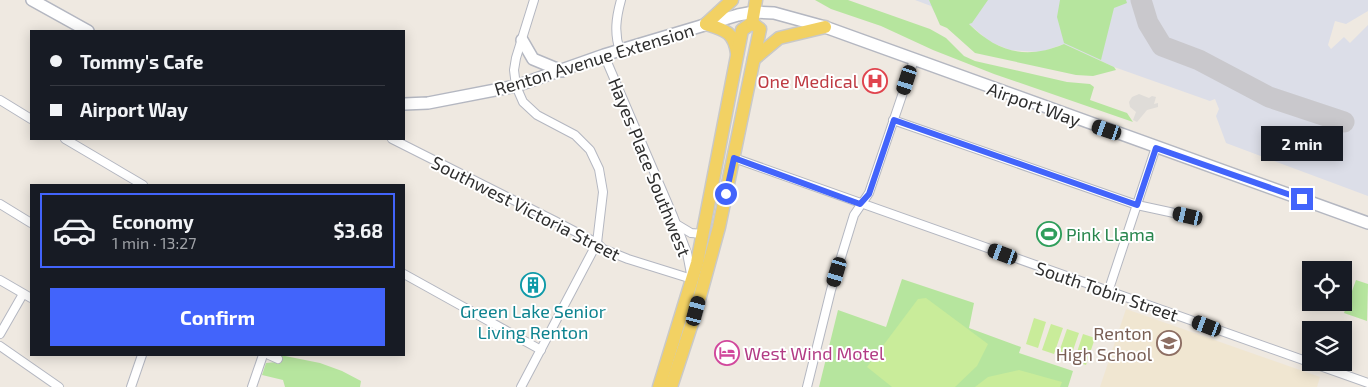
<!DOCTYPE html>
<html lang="en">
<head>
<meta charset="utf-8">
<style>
	:root { --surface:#171b24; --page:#242831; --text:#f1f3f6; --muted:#9ea1a6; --line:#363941; --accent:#4264fb }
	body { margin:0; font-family:"Exo 2",sans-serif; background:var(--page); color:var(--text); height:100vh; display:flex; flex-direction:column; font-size:19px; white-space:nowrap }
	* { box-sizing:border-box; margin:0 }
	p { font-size:16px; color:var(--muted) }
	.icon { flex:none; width:28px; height:28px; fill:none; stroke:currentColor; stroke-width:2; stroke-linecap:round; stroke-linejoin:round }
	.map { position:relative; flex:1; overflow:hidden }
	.details { position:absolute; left:30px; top:184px; width:375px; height:172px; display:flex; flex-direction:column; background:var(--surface); border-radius:0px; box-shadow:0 2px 12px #0003 }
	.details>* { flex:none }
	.banner { position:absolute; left:30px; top:30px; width:375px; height:110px; border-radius:0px; box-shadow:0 2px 12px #0003; display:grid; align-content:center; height:110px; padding:0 20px; background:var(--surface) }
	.fabs { position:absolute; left:1302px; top:261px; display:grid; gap:10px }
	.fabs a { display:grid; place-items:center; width:50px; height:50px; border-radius:0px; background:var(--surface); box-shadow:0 2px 12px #0003; font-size:25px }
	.end { position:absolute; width:22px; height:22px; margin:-11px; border:6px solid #4264fb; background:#fff; box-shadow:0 0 0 2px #fff }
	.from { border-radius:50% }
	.bubble { position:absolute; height:35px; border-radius:0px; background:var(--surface); box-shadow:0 2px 12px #0003; font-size:16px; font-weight:700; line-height:35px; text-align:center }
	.car { position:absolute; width:15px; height:30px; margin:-15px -8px; border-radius:6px; box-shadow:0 0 4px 1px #0007; background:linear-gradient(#222 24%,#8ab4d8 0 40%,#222 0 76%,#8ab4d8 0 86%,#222 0) }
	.banner b { display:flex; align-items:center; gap:18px; height:48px; font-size:19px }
	.banner b+b { border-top:1px solid var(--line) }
	.banner i { width:12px; height:12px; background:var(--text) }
	ul { padding:9px 0 0; list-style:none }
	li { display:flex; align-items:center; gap:15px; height:75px; margin:0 10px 8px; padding:0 10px; border:2px solid transparent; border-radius:0px }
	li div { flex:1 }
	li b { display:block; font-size:19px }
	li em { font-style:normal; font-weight:700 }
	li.on { border-color:var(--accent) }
	li>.icon { width:45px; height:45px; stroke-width:1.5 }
	.cta { display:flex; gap:10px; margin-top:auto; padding:10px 20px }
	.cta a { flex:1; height:58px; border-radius:0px; background:var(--accent); color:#fff; font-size:20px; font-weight:700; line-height:58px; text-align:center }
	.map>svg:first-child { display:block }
	.education { fill:#f0e6d1 }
	.airport { fill:#dcdee8 }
	.green { fill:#b6e59e }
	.pitch { fill:#c9ec9a }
	.plaza { fill:#dfdcd8 }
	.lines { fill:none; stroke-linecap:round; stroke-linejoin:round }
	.taxiway { stroke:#c9c8cc; stroke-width:21 }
	.street-casing { stroke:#b4b7c1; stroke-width:10 }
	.secondary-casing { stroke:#b4b7c1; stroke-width:14 }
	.primary-casing { stroke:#c9c9c9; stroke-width:15 }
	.street { stroke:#fff; stroke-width:8 }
	.secondary { stroke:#fff; stroke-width:11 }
	.primary { stroke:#f2d163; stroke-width:12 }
	.route { stroke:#4264fb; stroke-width:6 }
	.labels { text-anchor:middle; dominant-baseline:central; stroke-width:4; stroke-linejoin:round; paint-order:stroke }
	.street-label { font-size:18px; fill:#2e2e2e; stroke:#fff }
	.health-label { font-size:18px; fill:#be3a42; stroke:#fff; text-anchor:end }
	.leisure-label { font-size:18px; fill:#27864d; stroke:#fff; text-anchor:start }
	.culture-label { font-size:18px; fill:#0d838f; stroke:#fff }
	.education-label { font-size:18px; fill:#785e54; stroke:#fff; text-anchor:end }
	.hotel-label { font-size:18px; fill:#b23c85; stroke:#fff; text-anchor:start }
</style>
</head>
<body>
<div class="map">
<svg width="1368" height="387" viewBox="0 0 1368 387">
	<rect width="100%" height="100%" fill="#efe9e1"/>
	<polygon class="education" points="1126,309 1320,377 1317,387 1100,387"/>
	<polygon class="airport" points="915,0 1368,0 1368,11 1346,24 1335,21 1328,45 1331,49 1344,37 1350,43 1368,25 1368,196 1226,143 1216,116 1219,109 1215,99 1210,101 1114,67 1064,44 1041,52 1010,50 990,42 968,23 940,22 931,6"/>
	<g class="green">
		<polygon points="815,0 848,0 930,29 946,38 964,56 975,61 1067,82 1090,84 1094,87 1090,100 1127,113 1133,122 994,74 933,50 881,26 831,9"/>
		<path d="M929,0H988L972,23L969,24C997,52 1026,60 1064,44L1114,67L1116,70L1093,76L1076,75L975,53L947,28L940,25Z"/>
		<polygon points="1060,0 1126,0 1127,3 1114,8 1101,60 1064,43 1057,17"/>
		<polygon points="902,279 974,303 969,328 1021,347 1019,353 1073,371 1068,387 819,387 838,310 886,327"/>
		<polygon points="1356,280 1368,284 1367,321 1344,313"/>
		<polygon points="280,355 320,363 342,371 361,381 360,387 285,387 283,380 262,375 266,363 277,362"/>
	</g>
	<g class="pitch">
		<polygon points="926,298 988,344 977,366 955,387 892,387 867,367 918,299"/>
		<polygon points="1034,318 1046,322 1038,348 1026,344"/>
		<polygon points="1051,324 1063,328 1054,354 1042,350"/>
		<polygon points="1067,329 1079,333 1070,359 1058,355"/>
		<polygon points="1083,334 1095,338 1086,365 1074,361"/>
		<polygon points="1019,370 1062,382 1060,387 975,387 988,377"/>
	</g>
	<polygon class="plaza" points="1139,94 1149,98 1152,96 1156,97 1154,104 1158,103 1158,107 1147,110 1137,122 1133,120 1136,112 1130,107 1129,102 1132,97"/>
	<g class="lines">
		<polyline class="taxiway" points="1141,0 1148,23 1162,46 1199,60 1269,97 1344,122"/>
		<defs>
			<g id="street">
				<path d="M620,51C614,33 616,18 621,0"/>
				<polyline points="0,100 31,119"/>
				<polyline points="893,120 1137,205 1188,216"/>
				<polyline points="65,139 143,185"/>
				<polyline points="392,139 555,221 597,243 603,249 628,259 692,279 687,253 673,216 604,55"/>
				<polyline points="734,158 1368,383"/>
				<polyline points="0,204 31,223"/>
				<polyline points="676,224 691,233 703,234"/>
				<polyline points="404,274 541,350"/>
				<polyline points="0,280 31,298"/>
				<polyline points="1108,292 1156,147"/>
				<polyline points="0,334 23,294"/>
				<polyline points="0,346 59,387"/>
				<polyline points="269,355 278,359"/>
				<polyline points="131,387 142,355"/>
				<polyline points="252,387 263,355"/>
				<polyline points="521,387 597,243 603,192 599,169 590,150 575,135 537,115 523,102 516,86 514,70 516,58 534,0"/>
				<polyline points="807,387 831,290 854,215 869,193 914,60"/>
			</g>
			<g id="secondary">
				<polyline points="32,0 88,31"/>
				<polyline points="522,40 533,59 562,71"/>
				<polyline points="404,104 428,103 516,86 604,55 738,15 754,12 774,13 825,27 1368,223"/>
			</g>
			<g id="primary">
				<path d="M706,24C725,30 734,32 737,53"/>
				<polyline points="706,24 732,0"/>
				<polyline points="754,59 779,38 825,27"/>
				<polyline points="659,387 697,263 742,30 752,23 756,0"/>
				<polyline points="671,387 696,311 719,227 760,29 752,23"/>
			</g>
		</defs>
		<use href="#street" class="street-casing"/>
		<use href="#secondary" class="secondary-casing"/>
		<use href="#primary" class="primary-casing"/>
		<use href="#street" class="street"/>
		<use href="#secondary" class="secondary"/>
		<use href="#primary" class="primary"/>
	</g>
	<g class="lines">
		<polyline class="route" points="726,194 734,158 860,204 869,194 894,120 1137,205 1156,148 1302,199"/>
	</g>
	<defs>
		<symbol id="hospital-ring" viewBox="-11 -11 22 22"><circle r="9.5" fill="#fff" stroke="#e0444e" stroke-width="1.5"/><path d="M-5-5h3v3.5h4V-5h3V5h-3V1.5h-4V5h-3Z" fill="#e0444e"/></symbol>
		<symbol id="stadium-ring" viewBox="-11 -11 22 22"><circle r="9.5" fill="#fff" stroke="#2e9e5b" stroke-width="1.5"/><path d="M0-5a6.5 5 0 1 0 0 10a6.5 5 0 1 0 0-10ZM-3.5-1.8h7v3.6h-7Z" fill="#2e9e5b"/></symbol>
		<symbol id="building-ring" viewBox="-11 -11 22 22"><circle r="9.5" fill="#fff" stroke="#0f9aa8" stroke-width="1.5"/><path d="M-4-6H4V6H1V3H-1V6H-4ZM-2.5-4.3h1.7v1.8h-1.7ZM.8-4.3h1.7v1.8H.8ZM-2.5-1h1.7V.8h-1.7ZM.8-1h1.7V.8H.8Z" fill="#0f9aa8"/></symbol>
		<symbol id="school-ring" viewBox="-11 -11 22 22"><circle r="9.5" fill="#fff" stroke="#8d6e63" stroke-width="1.5"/><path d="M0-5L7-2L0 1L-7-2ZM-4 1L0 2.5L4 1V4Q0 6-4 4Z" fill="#8d6e63"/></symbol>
		<symbol id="hotel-ring" viewBox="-11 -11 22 22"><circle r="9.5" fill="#fff" stroke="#d1479c" stroke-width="1.5"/><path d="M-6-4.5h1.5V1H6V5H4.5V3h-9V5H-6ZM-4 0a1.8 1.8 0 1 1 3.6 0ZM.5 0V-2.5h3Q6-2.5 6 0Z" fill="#d1479c"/></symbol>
	</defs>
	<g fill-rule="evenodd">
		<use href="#hospital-ring" x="861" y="67" width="28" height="28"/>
		<use href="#stadium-ring" x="1035" y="220" width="28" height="28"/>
		<use href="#building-ring" x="519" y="271" width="28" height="28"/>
		<use href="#school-ring" x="1155" y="329" width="28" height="28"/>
		<use href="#hotel-ring" x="713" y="339" width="28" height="28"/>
	</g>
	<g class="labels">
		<g class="street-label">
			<text transform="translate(594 59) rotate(-17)">Renton Avenue Extension</text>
			<text transform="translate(1034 104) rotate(20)">Airport Way</text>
			<text transform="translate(650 167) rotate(68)">Hayes Place Southwest</text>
			<text transform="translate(526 208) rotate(27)">Southwest Victoria Street</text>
			<text transform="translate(1107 291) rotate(19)">South Tobin Street</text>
		</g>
		<g class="health-label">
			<text x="858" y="81">One Medical</text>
		</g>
		<g class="leisure-label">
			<text x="1066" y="234">Pink Llama</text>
		</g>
		<g class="culture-label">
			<text x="533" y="311">Green Lake Senior<tspan x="533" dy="21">Living Renton</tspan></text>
		</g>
		<g class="education-label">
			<text x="1152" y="333">Renton<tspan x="1152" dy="21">High School</tspan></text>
		</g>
		<g class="hotel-label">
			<text x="744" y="353">West Wind Motel</text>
		</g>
	</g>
</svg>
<div class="fabs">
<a><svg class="icon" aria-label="locate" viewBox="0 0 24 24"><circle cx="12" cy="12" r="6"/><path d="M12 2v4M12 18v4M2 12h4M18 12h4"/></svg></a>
<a><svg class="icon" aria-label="layers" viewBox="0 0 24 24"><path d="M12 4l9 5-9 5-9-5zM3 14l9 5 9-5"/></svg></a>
</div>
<i class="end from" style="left:726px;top:194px"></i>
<i class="end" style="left:1302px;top:199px"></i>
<div class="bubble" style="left:1261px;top:126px;width:82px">2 min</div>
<i class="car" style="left:907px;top:80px;rotate:198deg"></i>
<i class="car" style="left:1107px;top:130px;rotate:289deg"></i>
<i class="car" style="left:1188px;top:216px;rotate:283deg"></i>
<i class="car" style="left:1003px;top:254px;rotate:290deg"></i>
<i class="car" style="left:837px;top:272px;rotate:197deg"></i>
<i class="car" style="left:696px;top:311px;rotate:15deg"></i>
<i class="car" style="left:1207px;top:326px;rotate:291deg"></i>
<div class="banner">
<b><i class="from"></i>Tommy's Cafe</b>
<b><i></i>Airport Way</b>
</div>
<section class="details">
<ul>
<li class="on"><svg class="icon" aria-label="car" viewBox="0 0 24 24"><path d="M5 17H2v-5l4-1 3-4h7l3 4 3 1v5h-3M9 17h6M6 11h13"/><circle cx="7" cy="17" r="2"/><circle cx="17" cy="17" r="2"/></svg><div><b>Economy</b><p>1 min · 13:27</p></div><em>$3.68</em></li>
</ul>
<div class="cta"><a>Confirm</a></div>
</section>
</div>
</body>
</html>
